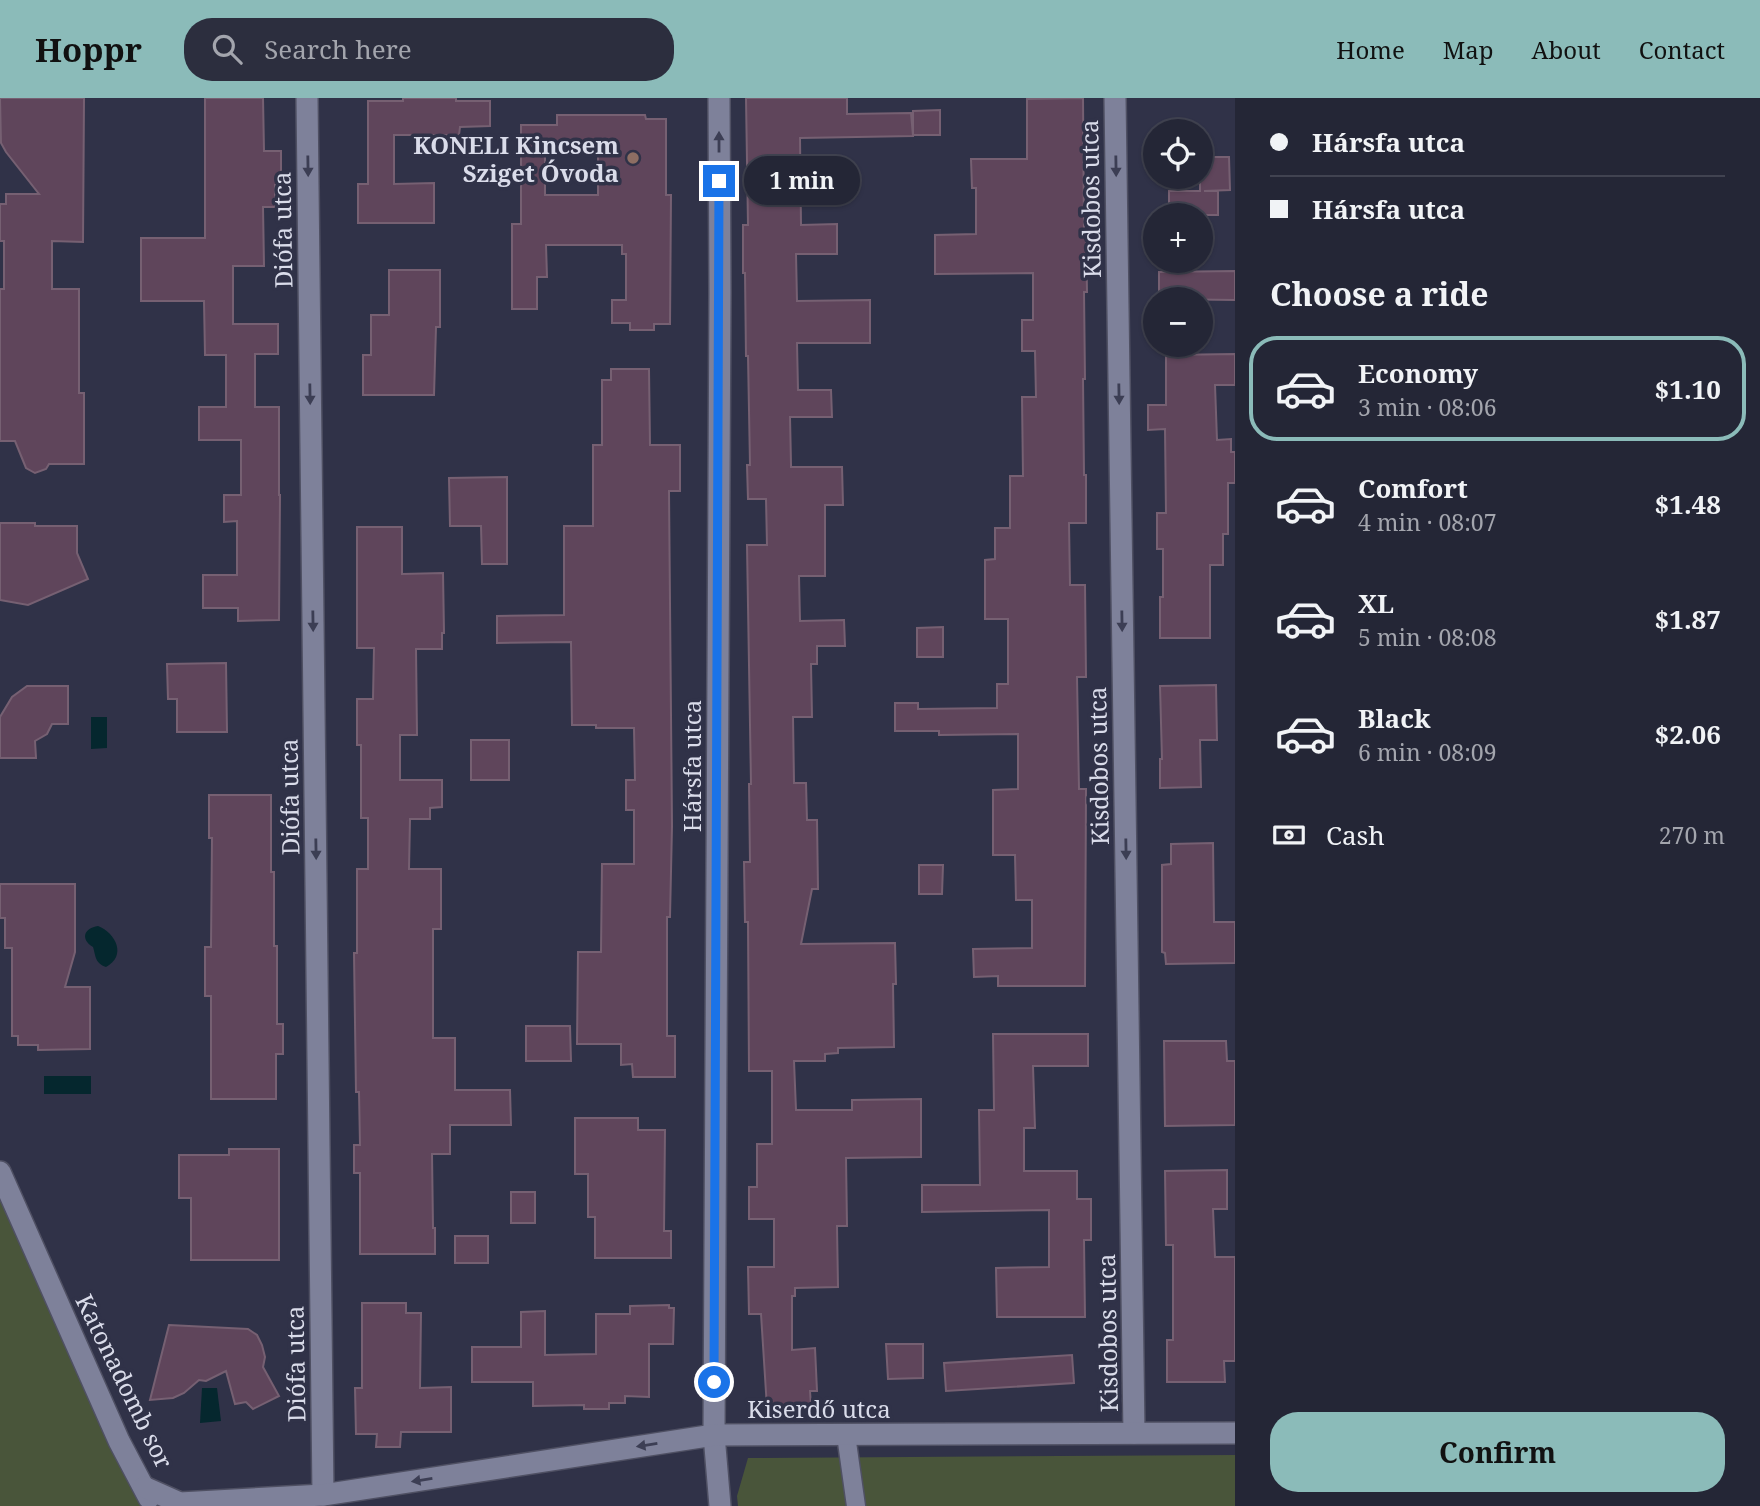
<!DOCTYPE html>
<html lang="en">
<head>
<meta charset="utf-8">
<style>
	:root { --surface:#242636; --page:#2c2e3e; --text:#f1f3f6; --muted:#a3a5ad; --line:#414351; --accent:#8bbbb9 }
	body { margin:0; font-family:"Noto Serif",serif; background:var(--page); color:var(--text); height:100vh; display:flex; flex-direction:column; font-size:26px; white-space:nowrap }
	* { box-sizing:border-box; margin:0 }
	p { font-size:23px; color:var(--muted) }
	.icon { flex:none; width:38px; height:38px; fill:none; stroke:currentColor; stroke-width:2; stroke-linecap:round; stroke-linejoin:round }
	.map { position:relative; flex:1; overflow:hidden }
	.side { display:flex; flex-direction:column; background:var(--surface); width:525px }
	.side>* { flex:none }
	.hud { display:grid; align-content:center; height:154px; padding:0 35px; background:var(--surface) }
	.fabs { position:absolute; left:1143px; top:21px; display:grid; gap:14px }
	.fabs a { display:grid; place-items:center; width:70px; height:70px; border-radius:50%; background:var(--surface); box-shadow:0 2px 5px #0004,0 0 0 2px var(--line); font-size:35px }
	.end { position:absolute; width:32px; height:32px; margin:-16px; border:9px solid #1a73e8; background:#fff; box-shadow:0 0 0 4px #fff }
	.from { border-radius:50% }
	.bubble { position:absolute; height:49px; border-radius:24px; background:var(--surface); box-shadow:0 2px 5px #0004,0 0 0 2px var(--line); font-size:23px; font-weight:700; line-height:49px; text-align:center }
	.hud b { display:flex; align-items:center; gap:24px; height:66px; font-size:26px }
	.hud b+b { border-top:2px solid var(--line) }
	.hud i { width:18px; height:18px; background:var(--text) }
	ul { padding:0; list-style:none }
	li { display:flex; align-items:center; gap:21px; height:105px; margin:0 14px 10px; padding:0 21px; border:4px solid transparent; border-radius:28px }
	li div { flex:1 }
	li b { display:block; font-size:26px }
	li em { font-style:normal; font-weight:700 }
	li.active { border-color:var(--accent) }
	li>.icon { width:63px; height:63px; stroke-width:1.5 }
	h2 { padding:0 35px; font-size:32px; line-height:84px }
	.pay { display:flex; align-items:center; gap:18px; height:77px; padding:0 35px; font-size:26px }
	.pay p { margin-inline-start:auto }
	.button { display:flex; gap:14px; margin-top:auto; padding:14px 35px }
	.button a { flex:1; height:80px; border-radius:28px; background:var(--accent); color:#111; font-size:28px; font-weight:700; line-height:80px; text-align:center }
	header { display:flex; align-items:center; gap:42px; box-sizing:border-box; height:98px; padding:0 35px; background:var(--accent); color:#111 }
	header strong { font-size:33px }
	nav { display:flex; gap:38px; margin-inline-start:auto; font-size:24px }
	.search { width:490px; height:63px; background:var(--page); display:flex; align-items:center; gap:18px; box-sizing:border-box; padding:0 24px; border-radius:28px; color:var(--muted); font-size:26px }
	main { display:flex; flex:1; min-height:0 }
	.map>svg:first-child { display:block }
	.green { fill:#49553a }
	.water { fill:#05272e }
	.building { fill:#5f455b; stroke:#766072; stroke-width:2; fill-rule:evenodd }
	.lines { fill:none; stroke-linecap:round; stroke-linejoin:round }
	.lane-casing { stroke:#4f5063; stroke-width:21 }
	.street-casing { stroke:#4f5063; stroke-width:24 }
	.lane { stroke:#7e819a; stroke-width:18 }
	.street { stroke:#7e819a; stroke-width:21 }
	.oneway { fill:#3c3e54 }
	.route { stroke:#1a73e8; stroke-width:9 }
	.education-dot { fill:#8d6e63; stroke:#303248; stroke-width:2.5 }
	.labels { text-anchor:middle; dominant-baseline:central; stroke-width:7; stroke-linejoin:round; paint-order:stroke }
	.poi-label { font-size:24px; font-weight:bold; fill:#dadcea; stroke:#303248; text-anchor:end }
	.street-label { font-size:24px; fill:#dadcea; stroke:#303248 }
</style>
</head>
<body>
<header>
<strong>Hoppr</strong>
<div class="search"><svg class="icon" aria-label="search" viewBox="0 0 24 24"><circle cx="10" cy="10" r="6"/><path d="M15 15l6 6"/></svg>Search here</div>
<nav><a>Home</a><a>Map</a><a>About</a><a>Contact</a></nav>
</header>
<main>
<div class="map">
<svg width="1235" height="1408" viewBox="0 0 1235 1408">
	<rect width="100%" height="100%" fill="#303248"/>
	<g class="green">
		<polygon points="0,1089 144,1408 0,1408"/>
		<polygon points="1235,1357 1235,1408 738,1408 737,1398 748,1360"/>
	</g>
	<g class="water">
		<polygon points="91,619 107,619 107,650 91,651"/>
		<path d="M98,828C116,835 127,858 106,869C95,865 96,859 93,849C80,841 84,830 98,828Z"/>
		<rect x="44" y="978" width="47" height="18"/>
		<polygon points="202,1290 217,1290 221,1323 200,1325"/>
	</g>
	<g class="building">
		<polygon points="0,0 84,0 83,144 52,143 52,191 79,191 79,295 84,295 84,366 49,366 46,371 35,375 26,370 15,343 0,343 0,191 4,191 4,143 0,143 0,106 6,106 6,96 39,96 6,54 1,45"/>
		<polygon points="205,0 263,0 264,53 281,53 281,87 275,87 275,109 263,109 264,168 233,168 233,226 278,226 278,256 255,256 255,309 279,309 279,397 280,397 279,522 238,523 238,510 203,510 203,477 237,477 237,423 224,424 224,397 241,397 241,342 199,342 199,309 226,309 226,257 205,257 204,203 141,203 141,140 205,140"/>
		<polygon points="403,0 456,0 456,3 490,3 490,28 460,29 459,37 394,37 394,86 434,85 434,125 358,125 358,86 368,86 368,3 403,3"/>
		<polygon points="746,0 847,0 847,16 911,15 913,38 800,40 801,127 837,126 837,156 796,156 797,203 870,202 870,245 797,245 798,292 831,292 832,319 790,319 791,366 791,369 842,369 843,407 825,407 825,478 799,478 800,523 844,522 845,548 817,548 817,566 811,566 812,619 793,619 794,685 806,685 807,722 817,722 818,791 812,791 801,846 895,845 896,886 893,886 894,949 838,950 838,955 825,956 825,963 794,963 796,1012 852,1012 852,1002 921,1001 921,1059 846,1060 847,1128 837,1128 838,1189 795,1190 795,1198 792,1198 792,1252 815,1250 817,1293 810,1293 811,1308 767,1310 761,1216 749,1216 748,1169 774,1169 774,1121 749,1121 749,1089 757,1089 757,1046 772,1046 772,973 749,973 748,824 745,824 744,764 750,764 749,686 751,686 747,447 767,447 766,401 748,401 747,367 750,367 748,258 746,258 745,175 743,175 743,127 748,127"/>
		<polygon points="1083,0 1084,135 1086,135 1087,194 1084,194 1085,281 1083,281 1084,377 1086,377 1086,425 1069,425 1070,487 1085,487 1086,579 1077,579 1079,691 1086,691 1085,888 998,888 998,878 974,879 973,851 1032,850 1032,802 1016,802 1015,757 993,757 993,692 1018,691 1018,636 939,637 939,633 895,633 895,605 918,605 918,611 997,610 997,586 1008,586 1008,521 985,521 985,462 995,461 995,430 1010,430 1010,378 1023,378 1022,299 1036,299 1035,253 1022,253 1022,222 1033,222 1033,175 935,176 935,137 976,136 976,90 972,90 971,61 1027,61 1027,1"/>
		<polygon points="940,12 940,37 913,37 913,13"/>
		<path d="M557,17H645L646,21H666V97H671L670,226H654V232H630V225H612V202H626V156H622V147H546L547,179H537V211H512V126H521V27H557ZM545,49H598V97H545Z"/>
		<polygon points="1200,59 1229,59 1230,92 1204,93 1218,93 1218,117 1169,117 1169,93 1200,93"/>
		<polygon points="389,172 440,172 440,229 436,229 434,297 363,297 363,257 371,257 371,217 389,217"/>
		<polygon points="1235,173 1235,202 1159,201 1159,174"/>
		<polygon points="1235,256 1235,287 1215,287 1217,342 1231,341 1231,354 1235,354 1235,385 1228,385 1228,436 1223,436 1223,467 1210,467 1210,540 1160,540 1160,499 1163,499 1163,451 1157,451 1157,415 1166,415 1165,331 1148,332 1148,307 1166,307 1166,257"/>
		<polygon points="611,271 649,271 650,347 680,347 680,393 669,393 672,728 670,819 667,819 667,938 675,938 675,979 633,979 632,966 621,967 621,946 577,946 578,854 601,854 602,766 634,766 634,712 626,712 626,682 635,682 634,630 596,630 596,627 572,627 571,544 497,545 497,518 564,517 564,428 593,428 593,347 602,347 602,282 611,282"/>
		<polygon points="507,379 507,466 482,466 481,428 450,428 449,380"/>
		<polygon points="0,425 35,425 35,428 77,428 77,455 88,481 28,507 0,502"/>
		<polygon points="357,429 402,429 402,476 443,475 444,535 442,535 442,551 416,551 417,637 400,637 400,682 442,682 442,709 430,710 430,721 410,721 409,771 441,771 441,831 433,831 433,940 455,940 455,992 510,992 511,1027 450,1027 450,1056 432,1056 433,1130 435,1130 435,1156 360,1156 360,1075 354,1075 354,1047 360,1047 359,994 356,994 354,855 357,855 357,771 368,771 368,720 361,720 361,647 357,647 357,601 373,601 374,550 357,550"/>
		<polygon points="943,529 943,559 917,559 917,530"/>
		<polygon points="226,565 227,634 177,634 177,601 168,601 167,566"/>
		<polygon points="1216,587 1217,642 1200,642 1201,689 1160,690 1160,661 1162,661 1160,588"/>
		<polygon points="27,588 68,588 68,626 52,626 47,636 35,643 36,660 0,660 0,619 12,599"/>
		<rect x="471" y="642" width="38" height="40"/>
		<polygon points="209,697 271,697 271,774 274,774 274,848 277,848 277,926 283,926 283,956 276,956 276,1001 211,1001 211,898 205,898 205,849 211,849 212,740 209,740"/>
		<polygon points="1213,745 1214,824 1235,824 1235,865 1166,866 1165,855 1162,854 1162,767 1171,766 1171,746"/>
		<polygon points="919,767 943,767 942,796 919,796"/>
		<polygon points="0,786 75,786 75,854 65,889 90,889 90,951 38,952 38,947 18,947 18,938 12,938 12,850 5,850 5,820 0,820"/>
		<polygon points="526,928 570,928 571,963 526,963"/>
		<polygon points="993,936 1088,936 1088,968 1033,968 1035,1030 1024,1030 1024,1073 1077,1073 1077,1101 1091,1101 1091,1142 1084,1142 1085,1219 997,1219 996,1170 1049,1169 1049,1112 922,1114 922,1087 980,1087 979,1012 994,1012"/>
		<polygon points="1164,943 1226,943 1227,963 1235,963 1235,1027 1165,1028"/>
		<polygon points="575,1020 638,1020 638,1032 665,1032 664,1133 671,1133 671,1160 595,1160 595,1119 588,1119 588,1076 575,1076"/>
		<polygon points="229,1051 279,1051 279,1162 191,1162 191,1100 179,1100 179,1057 229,1057"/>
		<polygon points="1227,1072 1227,1111 1213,1111 1215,1159 1235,1159 1235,1263 1224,1263 1225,1284 1167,1284 1167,1242 1173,1242 1173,1147 1166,1147 1165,1073"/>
		<rect x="511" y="1094" width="24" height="31"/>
		<rect x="455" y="1138" width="33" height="27"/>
		<polygon points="362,1205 406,1205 406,1215 421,1215 420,1290 451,1289 451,1334 401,1334 400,1349 376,1349 377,1336 356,1336 355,1290 362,1290"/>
		<polygon points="669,1207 669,1210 674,1210 673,1246 649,1246 649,1299 625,1298 625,1305 609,1305 609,1311 584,1311 584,1307 533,1308 533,1284 472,1284 472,1249 521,1249 521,1214 545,1213 545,1257 596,1256 596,1216 630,1216 630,1208"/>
		<polygon points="169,1227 248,1231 257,1237 262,1247 265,1259 263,1269 279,1298 253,1311 246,1304 235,1306 226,1273 206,1283 199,1282 184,1295 173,1300 150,1302"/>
		<polygon points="886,1246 923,1246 923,1280 888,1281"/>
		<polygon points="1072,1257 1074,1285 946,1293 944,1265"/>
	</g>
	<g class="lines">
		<defs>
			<polyline id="lane" points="846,1337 856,1408"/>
			<g id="street">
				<polyline points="307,0 323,1397"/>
				<polyline points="719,0 720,194 714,1337 720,1408"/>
				<polyline points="1115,0 1134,1335"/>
				<polyline points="0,1074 119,1343 149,1400"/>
				<polyline points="144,1389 180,1405 323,1397 714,1337 1235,1335"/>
			</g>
		</defs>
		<use href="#lane" class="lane-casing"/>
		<use href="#street" class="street-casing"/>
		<use href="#lane" class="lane"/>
		<use href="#street" class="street"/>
	</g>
	<defs><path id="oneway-solid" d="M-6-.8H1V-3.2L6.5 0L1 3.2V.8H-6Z" transform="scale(1.75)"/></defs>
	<g class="oneway">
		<use href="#oneway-solid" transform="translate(719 44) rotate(-90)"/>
		<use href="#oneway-solid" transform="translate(308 68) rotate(89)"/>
		<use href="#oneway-solid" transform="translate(1116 68) rotate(89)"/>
		<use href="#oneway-solid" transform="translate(310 296) rotate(89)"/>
		<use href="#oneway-solid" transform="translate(1119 296) rotate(89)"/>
		<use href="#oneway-solid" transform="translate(313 523) rotate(89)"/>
		<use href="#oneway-solid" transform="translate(1122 523) rotate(89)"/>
		<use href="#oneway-solid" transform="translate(316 751) rotate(89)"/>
		<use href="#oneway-solid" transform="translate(1126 751) rotate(89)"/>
		<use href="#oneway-solid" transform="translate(647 1347) rotate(171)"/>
		<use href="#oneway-solid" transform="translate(422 1382) rotate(171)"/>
	</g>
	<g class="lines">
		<polyline class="route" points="714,1284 719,83"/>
	</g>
	<circle class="education-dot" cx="633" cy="60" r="7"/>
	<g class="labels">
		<g class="poi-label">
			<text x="619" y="46">KONELI Kincsem<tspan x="619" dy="28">Sziget Óvoda</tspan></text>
		</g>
		<g class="street-label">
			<text transform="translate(1090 101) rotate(-91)">Kisdobos utca</text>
			<text transform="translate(282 132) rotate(-91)">Diófa utca</text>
			<text transform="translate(691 668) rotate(-90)">Hársfa utca</text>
			<text transform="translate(1098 668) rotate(-91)">Kisdobos utca</text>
			<text transform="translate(289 699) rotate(-91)">Diófa utca</text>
			<text transform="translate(1107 1235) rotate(-91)">Kisdobos utca</text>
			<text transform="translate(295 1266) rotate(-91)">Diófa utca</text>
			<text transform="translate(125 1283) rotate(64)">Katonadomb sor</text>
			<text x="819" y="1310">Kiserdő utca</text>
		</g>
	</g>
</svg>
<div class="fabs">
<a><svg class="icon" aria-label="locate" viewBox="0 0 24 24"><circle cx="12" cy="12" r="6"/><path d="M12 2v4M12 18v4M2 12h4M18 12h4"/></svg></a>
<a>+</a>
<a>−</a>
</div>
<i class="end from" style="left:714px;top:1284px"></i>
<i class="end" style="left:719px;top:83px"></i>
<div class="bubble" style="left:744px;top:58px;width:116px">1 min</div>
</div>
<section class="side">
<div class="hud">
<b><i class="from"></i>Hársfa utca</b>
<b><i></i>Hársfa utca</b>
</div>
<h2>Choose a ride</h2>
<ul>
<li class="active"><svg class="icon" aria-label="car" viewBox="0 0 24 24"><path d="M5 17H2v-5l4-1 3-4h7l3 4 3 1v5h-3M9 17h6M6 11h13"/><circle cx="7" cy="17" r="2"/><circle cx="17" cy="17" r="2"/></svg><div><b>Economy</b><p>3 min · 08:06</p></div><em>$1.10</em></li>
<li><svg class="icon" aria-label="car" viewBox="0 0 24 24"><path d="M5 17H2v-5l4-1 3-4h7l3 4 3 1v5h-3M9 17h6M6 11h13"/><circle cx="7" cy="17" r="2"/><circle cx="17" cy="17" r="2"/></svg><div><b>Comfort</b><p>4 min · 08:07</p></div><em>$1.48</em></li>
<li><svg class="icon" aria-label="car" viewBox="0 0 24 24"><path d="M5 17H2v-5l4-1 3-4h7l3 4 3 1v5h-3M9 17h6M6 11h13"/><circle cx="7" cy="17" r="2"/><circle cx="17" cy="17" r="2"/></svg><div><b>XL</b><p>5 min · 08:08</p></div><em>$1.87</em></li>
<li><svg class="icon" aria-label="car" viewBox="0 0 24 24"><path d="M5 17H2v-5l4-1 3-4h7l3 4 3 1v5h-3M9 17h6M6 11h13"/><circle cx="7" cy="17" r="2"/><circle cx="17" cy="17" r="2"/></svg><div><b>Black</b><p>6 min · 08:09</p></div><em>$2.06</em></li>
</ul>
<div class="pay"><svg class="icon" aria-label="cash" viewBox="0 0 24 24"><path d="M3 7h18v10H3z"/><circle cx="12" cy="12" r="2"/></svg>Cash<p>270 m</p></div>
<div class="button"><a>Confirm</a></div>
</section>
</main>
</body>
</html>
